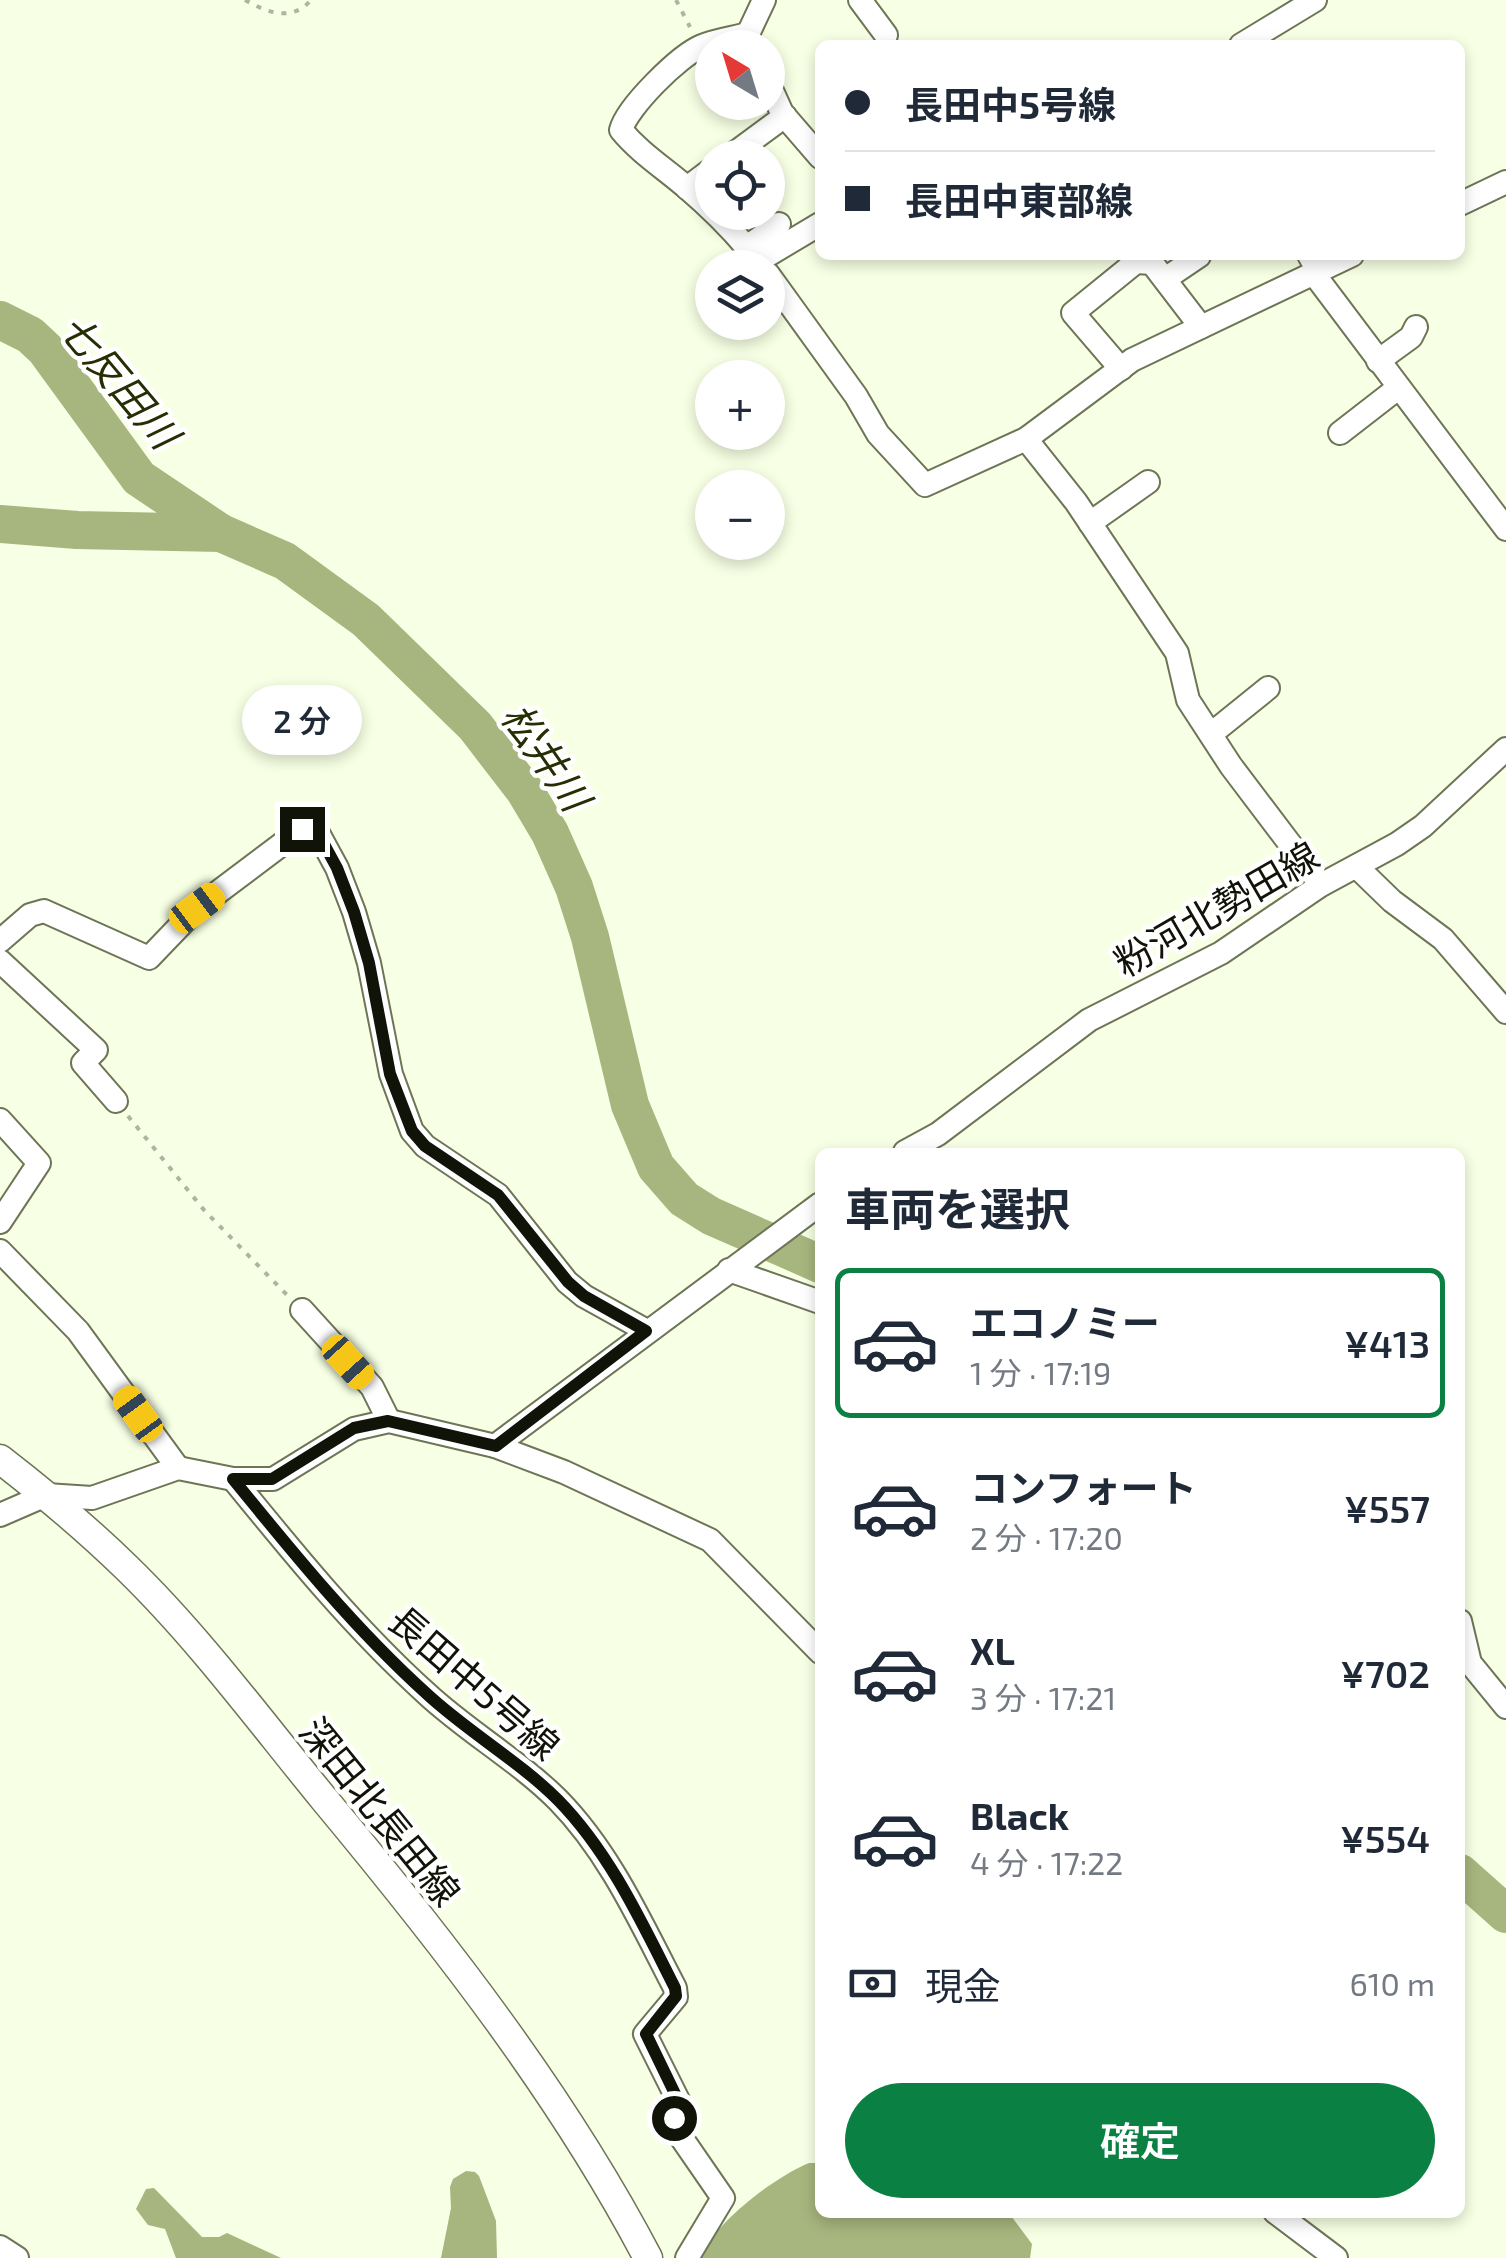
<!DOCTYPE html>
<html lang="ja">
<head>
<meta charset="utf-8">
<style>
	:root { --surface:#fff; --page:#f2f2f3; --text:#1f2937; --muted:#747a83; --line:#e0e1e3; --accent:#0b8043 }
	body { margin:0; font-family:"Exo 2","Noto Sans JP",sans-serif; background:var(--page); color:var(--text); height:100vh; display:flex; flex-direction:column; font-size:38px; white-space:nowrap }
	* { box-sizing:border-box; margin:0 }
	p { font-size:32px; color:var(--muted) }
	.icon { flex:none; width:55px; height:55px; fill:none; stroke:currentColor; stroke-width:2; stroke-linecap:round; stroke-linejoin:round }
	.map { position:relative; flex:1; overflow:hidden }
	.sheet { position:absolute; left:815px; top:1148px; width:650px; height:1070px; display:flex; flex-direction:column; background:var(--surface); border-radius:15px; box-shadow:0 5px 15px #0003 }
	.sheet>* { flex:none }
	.hud { position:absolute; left:815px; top:40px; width:650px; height:220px; border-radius:15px; box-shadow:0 5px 15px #0003; display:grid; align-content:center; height:220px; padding:0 30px; background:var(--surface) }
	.needle { width:65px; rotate:322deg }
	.buttons { position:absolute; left:695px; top:30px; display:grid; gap:20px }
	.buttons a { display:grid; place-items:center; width:90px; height:90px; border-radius:50%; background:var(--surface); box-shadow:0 5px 15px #0003; font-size:50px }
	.end { position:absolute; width:45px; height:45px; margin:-22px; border:12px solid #101307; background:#fff; box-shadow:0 0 0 5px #fff }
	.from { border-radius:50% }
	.bubble { position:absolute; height:70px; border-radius:35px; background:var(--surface); box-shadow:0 5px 15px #0003; font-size:32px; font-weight:600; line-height:70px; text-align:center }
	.car { position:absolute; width:30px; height:60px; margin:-30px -15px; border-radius:12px; box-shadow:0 0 8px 2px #0007; background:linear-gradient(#f5c518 24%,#345 0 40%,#f5c518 0 76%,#345 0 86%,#f5c518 0) }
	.hud b { display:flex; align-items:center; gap:35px; height:95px; font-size:38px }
	.hud b+b { border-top:2px solid var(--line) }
	.hud i { width:25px; height:25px; background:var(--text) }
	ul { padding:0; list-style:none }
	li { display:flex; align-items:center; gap:30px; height:150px; margin:0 20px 15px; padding:0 10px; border:5px solid transparent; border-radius:15px }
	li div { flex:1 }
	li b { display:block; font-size:38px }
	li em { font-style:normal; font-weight:600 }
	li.on { border-color:var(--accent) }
	li>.icon { width:90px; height:90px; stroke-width:1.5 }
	h2 { padding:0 30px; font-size:45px; line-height:120px }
	.pay { display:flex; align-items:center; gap:25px; height:110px; padding:0 30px; font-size:38px }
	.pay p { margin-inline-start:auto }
	.action { display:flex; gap:20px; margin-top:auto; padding:20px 30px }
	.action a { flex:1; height:115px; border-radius:60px; background:var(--accent); color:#fff; font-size:40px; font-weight:600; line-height:115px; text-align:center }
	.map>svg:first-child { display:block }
	.water { fill:#a7b57e }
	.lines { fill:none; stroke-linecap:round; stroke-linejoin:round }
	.river { stroke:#a7b57e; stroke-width:38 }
	.minor-casing { stroke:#6d7556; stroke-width:26 }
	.tertiary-casing { stroke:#6d7556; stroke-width:31 }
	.path { stroke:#aeb49e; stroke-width:4; stroke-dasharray:5 8; stroke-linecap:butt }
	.minor { stroke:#fff; stroke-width:22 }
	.tertiary { stroke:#fff; stroke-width:28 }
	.route { stroke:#101307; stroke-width:12 }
	.labels { text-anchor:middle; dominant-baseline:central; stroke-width:9; stroke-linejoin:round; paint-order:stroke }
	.street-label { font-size:38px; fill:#101307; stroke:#fff }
	.water-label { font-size:40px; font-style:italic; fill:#262e03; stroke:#fff }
</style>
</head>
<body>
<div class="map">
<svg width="1506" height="2258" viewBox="0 0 1506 2258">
	<rect width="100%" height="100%" fill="#f7ffe4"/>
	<g class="water">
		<path d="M809,2163H820V2212L1009,2213L1032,2244L1030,2258H699C716,2222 773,2178 809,2163Z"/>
		<polygon points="466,2171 475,2172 479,2176 496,2221 497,2258 441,2258 451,2208 450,2187 453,2179"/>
		<polygon points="154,2188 202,2237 219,2237 227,2233 281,2258 176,2258 165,2229 148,2225 136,2209 146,2189"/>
	</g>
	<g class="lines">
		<g class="river">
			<polyline points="0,320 30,335 45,349 139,478 221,533"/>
			<polyline points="0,524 77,530 221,533 285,561 366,620 475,726 525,791 550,833 574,887 590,937 630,1105 656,1167 684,1199 711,1216 820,1264"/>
			<polyline points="1460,1873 1506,1914"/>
		</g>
		<defs>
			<g id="minor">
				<polyline points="860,0 886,35"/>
				<polyline points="748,34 764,0"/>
				<polyline points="1241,45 1315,0"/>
				<path d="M751,48L748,34C733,38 716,40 702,46C680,55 627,107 621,130C640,153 664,168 686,187C714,211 741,238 763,268"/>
				<polyline points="768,82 782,113 820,157"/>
				<polyline points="728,158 785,116"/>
				<polyline points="687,188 712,169"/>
				<polyline points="1460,204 1506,182"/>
				<polyline points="747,247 779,224"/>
				<polyline points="1130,255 1136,262 1152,263 1201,327"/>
				<polyline points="1309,255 1318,271 1317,278 1506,529"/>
				<polyline points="758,261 820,224"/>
				<polyline points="768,274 856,396 878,434 925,485 1026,439 1076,502 1177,653 1188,700 1231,766 1321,885"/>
				<polyline points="1165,279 1199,256"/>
				<polyline points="1378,361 1411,337 1416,327"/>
				<polyline points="1121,369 1073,313 1136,262"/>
				<polyline points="1340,433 1398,388"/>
				<polyline points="1026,439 1132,360 1352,255"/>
				<polyline points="1090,523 1148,482"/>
				<polyline points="1211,734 1268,688"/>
				<polyline points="1358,868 1392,901 1443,939 1506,1012"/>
				<polyline points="0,941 30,915 44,911 149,958 197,908 302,829 311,828 318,833 337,868 354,912 369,963 391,1074 412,1131 425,1146 498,1195 567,1282 584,1296 647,1331"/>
				<polyline points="0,961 96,1050 83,1063 116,1101"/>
				<polyline points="0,1120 39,1163 0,1222"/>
				<polyline points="905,1152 938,1134 1089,1020 1221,953 1321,885 1397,844 1423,826 1506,749"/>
				<polyline points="0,1251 78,1331 178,1468"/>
				<polyline points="729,1270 820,1302"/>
				<polyline points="302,1310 372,1387 389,1421"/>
				<polyline points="495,1446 820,1204"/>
				<path d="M233,1479C294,1554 355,1629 427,1694C468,1732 519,1761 558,1800C610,1853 641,1923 675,1988L676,1997L645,2034L679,2102L674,2127L723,2198L687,2258"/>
				<polyline points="0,1515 46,1495 92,1498 178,1468 233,1479 273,1479 354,1429 389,1421 495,1446 564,1472 710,1540 820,1652"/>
				<polyline points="1460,1621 1470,1663 1506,1707"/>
				<polyline points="1275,2212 1336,2258"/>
				<polyline points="0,2247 17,2258"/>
			</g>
			<path id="tertiary" d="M0,1459C44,1493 87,1529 127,1568C199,1638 260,1721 324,1799C442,1941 562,2094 648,2258"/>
		</defs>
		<use href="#minor" class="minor-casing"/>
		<use href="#tertiary" class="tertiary-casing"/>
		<g class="path">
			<path d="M245,0C268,13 292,22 311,0"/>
			<polyline points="676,0 690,27"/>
			<polyline points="128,1116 204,1210 288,1296"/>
		</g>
		<use href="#minor" class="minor"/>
		<use href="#tertiary" class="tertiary"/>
	</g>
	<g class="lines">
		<path class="route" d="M302,829L311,828L318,833L337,868L354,912L369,963L390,1074L412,1131L425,1146L498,1195L568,1282L584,1296L646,1331L496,1446L388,1421L354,1428L272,1479H233C294,1554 355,1629 427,1694C468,1732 519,1761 558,1800C610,1853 642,1923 675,1988L676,1996L646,2034L679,2102L674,2118"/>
	</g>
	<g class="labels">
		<g class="street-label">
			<text transform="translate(1216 908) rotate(-30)">粉河北勢田線</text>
			<text transform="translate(475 1682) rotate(41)">長田中5号線</text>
			<text transform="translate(381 1811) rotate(51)">深田北長田線</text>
		</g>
		<g class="water-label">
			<text transform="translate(120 380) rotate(50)">七反田川</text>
			<text transform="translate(547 756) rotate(55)">松井川</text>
		</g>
	</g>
</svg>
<div class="buttons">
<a><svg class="needle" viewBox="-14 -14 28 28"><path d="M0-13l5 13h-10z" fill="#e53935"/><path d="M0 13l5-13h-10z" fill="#747a83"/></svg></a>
<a><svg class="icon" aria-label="locate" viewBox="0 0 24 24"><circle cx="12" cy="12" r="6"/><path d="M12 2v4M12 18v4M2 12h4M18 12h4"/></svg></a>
<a><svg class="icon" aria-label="layers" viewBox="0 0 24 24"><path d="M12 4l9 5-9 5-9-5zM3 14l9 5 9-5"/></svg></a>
<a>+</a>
<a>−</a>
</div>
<i class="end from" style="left:674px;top:2118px"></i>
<i class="end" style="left:302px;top:829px"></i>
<div class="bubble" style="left:242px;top:685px;width:120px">2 分</div>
<i class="car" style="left:197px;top:908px;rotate:53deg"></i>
<i class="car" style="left:348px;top:1362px;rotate:138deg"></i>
<i class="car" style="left:138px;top:1414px;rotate:324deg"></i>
<div class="hud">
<b><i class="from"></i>長田中5号線</b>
<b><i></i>長田中東部線</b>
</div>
<section class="sheet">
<h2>車両を選択</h2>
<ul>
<li class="on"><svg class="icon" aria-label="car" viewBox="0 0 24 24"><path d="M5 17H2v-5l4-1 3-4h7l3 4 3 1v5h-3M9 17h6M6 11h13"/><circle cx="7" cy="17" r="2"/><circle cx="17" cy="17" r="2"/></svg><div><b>エコノミー</b><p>1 分 · 17:19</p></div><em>¥413</em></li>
<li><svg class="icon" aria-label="car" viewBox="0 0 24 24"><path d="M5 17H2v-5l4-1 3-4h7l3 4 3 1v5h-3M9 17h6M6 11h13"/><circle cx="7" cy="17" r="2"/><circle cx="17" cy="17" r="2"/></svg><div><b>コンフォート</b><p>2 分 · 17:20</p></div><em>¥557</em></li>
<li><svg class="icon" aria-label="car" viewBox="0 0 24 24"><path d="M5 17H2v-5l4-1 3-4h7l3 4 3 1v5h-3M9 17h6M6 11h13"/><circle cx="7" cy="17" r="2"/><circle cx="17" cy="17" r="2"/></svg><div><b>XL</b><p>3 分 · 17:21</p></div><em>¥702</em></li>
<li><svg class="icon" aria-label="car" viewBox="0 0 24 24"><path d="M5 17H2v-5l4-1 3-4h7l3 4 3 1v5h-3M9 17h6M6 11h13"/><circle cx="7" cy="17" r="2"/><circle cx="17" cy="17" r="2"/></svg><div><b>Black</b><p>4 分 · 17:22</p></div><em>¥554</em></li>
</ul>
<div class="pay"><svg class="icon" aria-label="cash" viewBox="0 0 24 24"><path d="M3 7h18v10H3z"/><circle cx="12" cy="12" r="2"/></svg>現金<p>610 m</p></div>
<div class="action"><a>確定</a></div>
</section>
</div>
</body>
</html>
